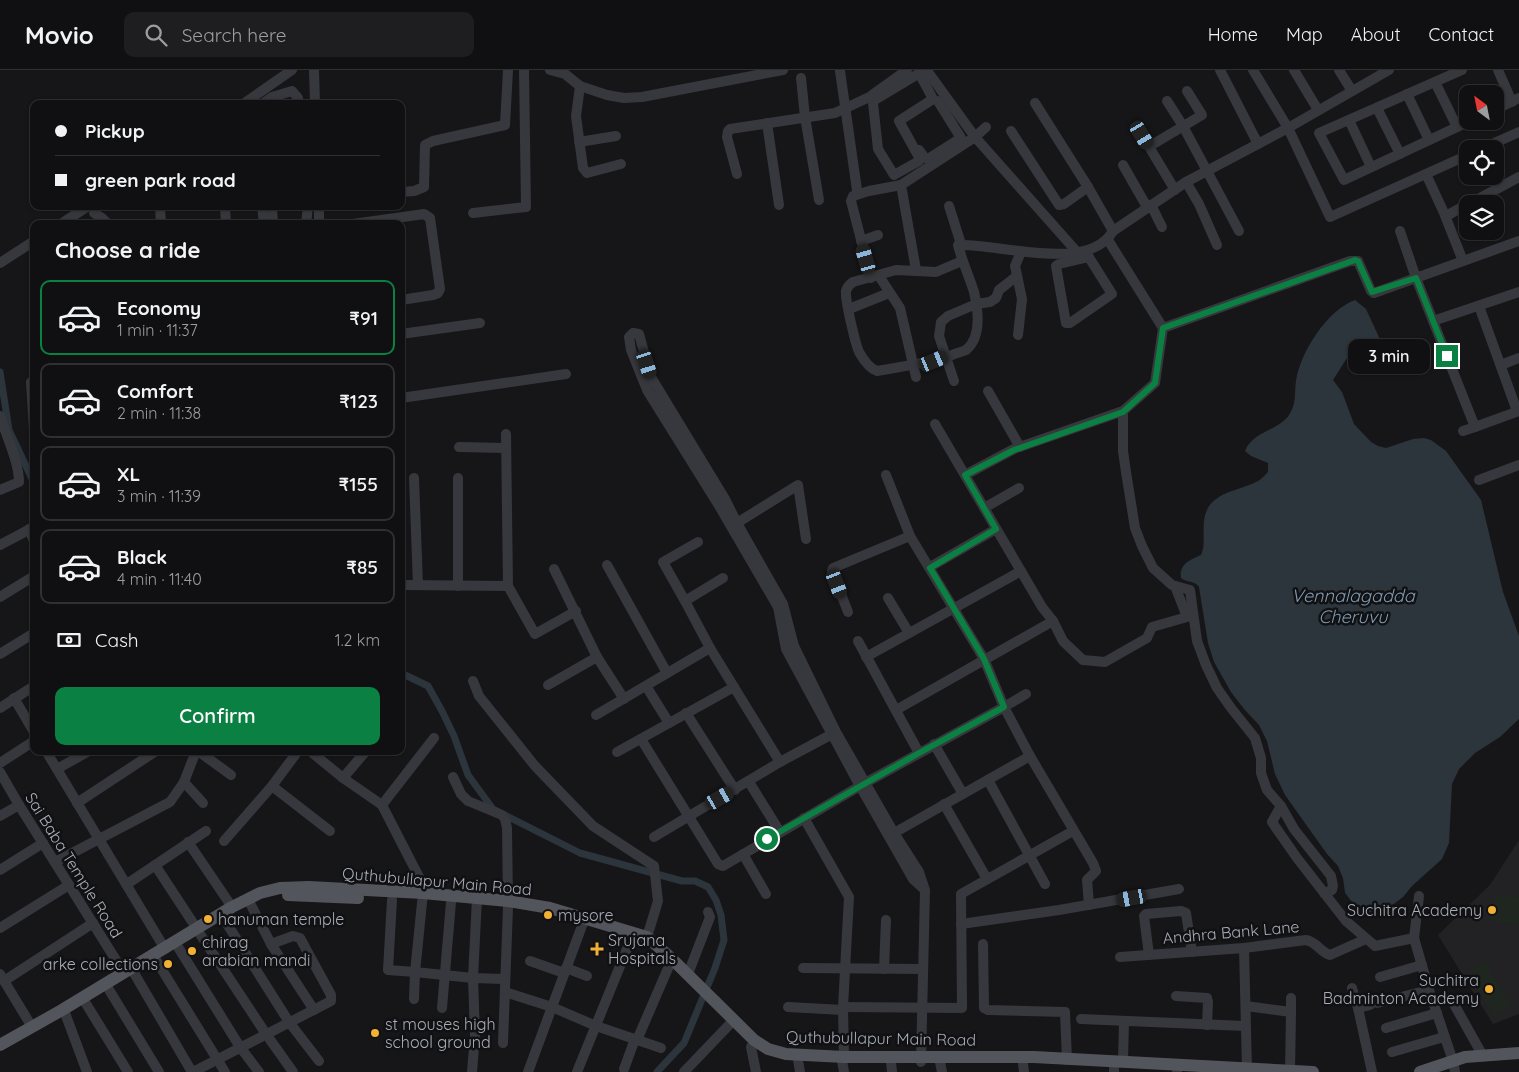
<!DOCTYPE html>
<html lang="en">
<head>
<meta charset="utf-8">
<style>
	:root { --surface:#101012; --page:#1e1e20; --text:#f1f3f6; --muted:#9c9d9f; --line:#303032; --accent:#0b8043 }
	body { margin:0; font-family:Quicksand,sans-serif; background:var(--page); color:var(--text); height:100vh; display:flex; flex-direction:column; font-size:19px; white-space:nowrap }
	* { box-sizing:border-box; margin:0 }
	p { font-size:16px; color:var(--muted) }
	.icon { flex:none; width:28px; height:28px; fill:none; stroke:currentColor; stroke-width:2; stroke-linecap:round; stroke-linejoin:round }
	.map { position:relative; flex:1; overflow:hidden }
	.details { position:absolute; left:30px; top:150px; width:375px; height:535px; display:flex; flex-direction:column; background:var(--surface); border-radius:10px; box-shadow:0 1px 4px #0004,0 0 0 1px var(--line) }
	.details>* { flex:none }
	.banner { position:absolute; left:30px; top:30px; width:375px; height:110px; border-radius:10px; box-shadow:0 1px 4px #0004,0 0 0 1px var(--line); display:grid; align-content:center; height:110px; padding:0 25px; background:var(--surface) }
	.needle { width:32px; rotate:328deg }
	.controls { position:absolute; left:1459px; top:15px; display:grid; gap:10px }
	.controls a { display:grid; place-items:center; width:45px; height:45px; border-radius:10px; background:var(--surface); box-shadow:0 1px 4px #0004,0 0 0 1px var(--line); font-size:25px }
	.end { position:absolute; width:22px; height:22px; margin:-11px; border:6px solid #0b8043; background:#fff; box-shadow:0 0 0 2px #fff }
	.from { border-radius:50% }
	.bubble { position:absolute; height:35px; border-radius:10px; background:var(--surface); box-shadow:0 1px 4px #0004,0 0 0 1px var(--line); font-size:16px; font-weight:600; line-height:35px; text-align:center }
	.car { position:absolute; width:15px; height:30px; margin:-15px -8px; border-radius:6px; box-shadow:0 0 4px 1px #0007; background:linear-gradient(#222 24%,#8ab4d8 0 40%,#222 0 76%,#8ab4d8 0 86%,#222 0) }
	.banner b { display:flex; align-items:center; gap:18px; height:48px; font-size:19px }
	.banner b+b { border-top:1px solid var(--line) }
	.banner i { width:12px; height:12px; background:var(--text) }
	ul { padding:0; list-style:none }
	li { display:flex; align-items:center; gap:15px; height:75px; margin:0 10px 8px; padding:0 15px; border:2px solid var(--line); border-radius:10px }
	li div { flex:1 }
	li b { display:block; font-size:19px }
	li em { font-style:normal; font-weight:600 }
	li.selected { border-color:var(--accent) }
	li>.icon { width:45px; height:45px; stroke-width:1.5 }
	h2 { padding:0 25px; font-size:22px; line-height:60px }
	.pay { display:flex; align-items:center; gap:12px; height:55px; padding:0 25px; font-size:19px }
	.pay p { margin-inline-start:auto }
	.cta { display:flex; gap:10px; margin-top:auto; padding:10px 25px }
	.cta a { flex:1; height:58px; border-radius:10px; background:var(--accent); color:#fff; font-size:20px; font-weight:600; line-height:58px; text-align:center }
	header { display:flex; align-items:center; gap:30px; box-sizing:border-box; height:70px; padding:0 25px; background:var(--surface); border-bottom:1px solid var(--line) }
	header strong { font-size:24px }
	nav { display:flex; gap:28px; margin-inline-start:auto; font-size:18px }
	.search { width:350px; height:45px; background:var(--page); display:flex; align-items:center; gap:12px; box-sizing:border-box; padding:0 18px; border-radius:10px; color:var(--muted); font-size:19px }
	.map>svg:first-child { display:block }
	.built { fill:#222225 }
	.green { fill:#1e261f }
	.water { fill:#2c353c }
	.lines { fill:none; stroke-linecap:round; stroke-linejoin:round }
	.canal { stroke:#2c353c; stroke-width:7 }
	.minor { stroke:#37383d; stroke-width:10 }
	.major { stroke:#53555c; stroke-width:12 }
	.route { stroke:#0b8043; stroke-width:6 }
	.poi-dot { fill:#f2b134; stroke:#111113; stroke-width:2 }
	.labels { text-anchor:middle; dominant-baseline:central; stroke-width:5; stroke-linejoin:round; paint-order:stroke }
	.street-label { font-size:16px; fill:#a8adb8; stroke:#111113 }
	.poi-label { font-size:16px; fill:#a8adb8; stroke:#111113; text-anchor:start }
	.water-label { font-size:18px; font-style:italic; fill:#7f9bb3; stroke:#111113 }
</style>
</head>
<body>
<header>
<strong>Movio</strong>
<div class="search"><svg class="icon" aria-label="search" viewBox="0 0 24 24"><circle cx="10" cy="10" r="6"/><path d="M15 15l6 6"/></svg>Search here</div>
<nav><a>Home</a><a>Map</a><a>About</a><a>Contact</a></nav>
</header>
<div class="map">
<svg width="1519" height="1002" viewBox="0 0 1519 1002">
	<rect width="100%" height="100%" fill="#161618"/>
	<polygon class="built" points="1519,770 1519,944 1493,954 1438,865 1490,815"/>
	<g class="green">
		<polygon points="1494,825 1519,828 1519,855 1490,851"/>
		<polygon points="1484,891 1512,935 1494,946 1467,902"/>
	</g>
	<path class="water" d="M1355,230L1366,239L1390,291L1386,294L1381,293L1356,273H1352L1348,275L1347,288L1333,310L1342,322L1354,354L1371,372L1378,376L1386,378L1413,369L1424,368L1431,370L1446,381L1481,430L1503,522L1519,566V649L1500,667L1475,683L1459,699L1452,714L1449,773L1442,789L1412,816L1403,827L1391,836L1371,843L1360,842L1345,823L1343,808L1338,796L1327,784L1285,725L1275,704L1267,671L1259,655L1244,639L1231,622L1214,592L1208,573L1199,517C1194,510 1187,513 1181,508C1179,494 1190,490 1201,485C1207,473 1200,454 1207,440C1215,422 1240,420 1256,412C1261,410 1264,406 1268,402V393L1251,386L1245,381C1253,361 1278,361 1289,345C1297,332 1294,325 1296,311C1300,283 1327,240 1355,230Z"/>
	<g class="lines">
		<g class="canal">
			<polyline points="0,302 9,360 34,413"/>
			<polyline points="401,603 428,616 442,641 454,666 468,705 493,739 580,783 682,811 695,811 708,817 716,830 721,845 724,870 715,898 684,973 657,1002"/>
		</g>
		<g class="minor">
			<polyline points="314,0 315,34"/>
			<polyline points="550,0 565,4 580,16 607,25 624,28 642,27 783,0"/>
			<polyline points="920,0 928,2 975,67 1077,182"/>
			<polyline points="1220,0 1258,74"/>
			<polyline points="1253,0 1288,58 1330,147 1468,85"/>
			<polyline points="1294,0 1318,40"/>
			<polyline points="1339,0 1352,21"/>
			<polyline points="1462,0 1319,63 1344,110 1470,51"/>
			<polyline points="1498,0 1512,32"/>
			<polyline points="840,1 857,120"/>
			<polyline points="919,3 933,29 899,51 920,89 919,91 894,105 878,79 873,33 873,31 923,1"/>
			<polyline points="801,8 805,47 819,130"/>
			<polyline points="1435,12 1457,57"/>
			<polyline points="580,16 576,46 583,98 587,103 621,94"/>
			<polyline points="1407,24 1429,70"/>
			<polyline points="872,25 907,0"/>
			<polyline points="1167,31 1183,56 1239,161"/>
			<polyline points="1035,33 1088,117 1113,161"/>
			<polyline points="243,34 292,0"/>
			<polyline points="262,34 272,27 292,21 298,28 299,34"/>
			<polyline points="1377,38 1400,84"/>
			<polyline points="1495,40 1519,28"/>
			<polyline points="1349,50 1371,97"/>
			<polyline points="767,53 779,135"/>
			<polyline points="1011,61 1059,135 1064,134 1088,117"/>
			<polyline points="1142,65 1175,120"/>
			<polyline points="579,72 616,66"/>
			<polyline points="1155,73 1202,45 1187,21"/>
			<polyline points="1481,79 1519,62"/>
			<polyline points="919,80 924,87 928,89 961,68 938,31"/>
			<polyline points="1123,95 1147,137"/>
			<polyline points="737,104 727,67 728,61 730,59 835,43 878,23"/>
			<polyline points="1426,104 1444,143 1463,191"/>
			<polyline points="1186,112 1199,134 1217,175"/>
			<polyline points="401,122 414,121 424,117 425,75 433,71 505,55 508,0"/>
			<polyline points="1469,134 1519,107"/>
			<polyline points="1151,135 1162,157"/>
			<polyline points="160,136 161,154"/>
			<polyline points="225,136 226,154"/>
			<polyline points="262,136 264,154"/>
			<polyline points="272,136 273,154"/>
			<polyline points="319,136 319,154"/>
			<polyline points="949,136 961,174"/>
			<polyline points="94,143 102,148 108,154"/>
			<polyline points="473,143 526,137 524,0"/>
			<polyline points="1446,146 1468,134"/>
			<polyline points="61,154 88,136"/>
			<polyline points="306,154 308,136"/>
			<polyline points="353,154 424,144 430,148 440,219 438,223 433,225 401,230"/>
			<polyline points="1400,161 1416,208 1475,357 1463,361"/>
			<polyline points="1108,170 1163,258 1155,313 1123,341 1123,381 1126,402 1135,458 1142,476 1153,498 1172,515 1190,520 1197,571 1206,595 1217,618 1231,638 1255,668 1261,688 1261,703 1267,720 1281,736 1294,759 1331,806 1333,816 1332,820 1324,823"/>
			<polyline points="861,171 878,165"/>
			<polyline points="1085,181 1112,224 1070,253 1066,253 1056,196 1059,194 1089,187"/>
			<path d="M962,191L936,202L896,200L853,212C850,214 847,217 846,221C845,231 855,272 859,282C863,289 870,299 877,301C902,297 927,293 952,285C956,283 962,282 966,280C982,267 978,239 974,222C969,206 962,191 958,175C999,173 1088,204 1113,161L1186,112L1288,58L1389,0"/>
			<polyline points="0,193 34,171"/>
			<polyline points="916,200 901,115 975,67 986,57"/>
			<polyline points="879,206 900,238 916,307"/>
			<polyline points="871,208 851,131 853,126 869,121 901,115"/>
			<polyline points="1479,236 1517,341"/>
			<polyline points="849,239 889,223"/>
			<polyline points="1433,251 1519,222"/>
			<polyline points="1163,258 1350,191 1358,191 1371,221 1374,223 1519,171"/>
			<polyline points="401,264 480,253"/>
			<polyline points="1018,265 1022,229 1015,196 1021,182"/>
			<polyline points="1501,295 1519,288"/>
			<polyline points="954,311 939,266 941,252 948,246 976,234 990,232 996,228 999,220 1017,206"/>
			<polyline points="31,312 34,360"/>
			<polyline points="988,321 1020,377"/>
			<polyline points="401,328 566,304"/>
			<path d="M0,346C6,365 19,392 19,412L0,420"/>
			<polyline points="1475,357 1519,341"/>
			<polyline points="506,364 508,516 535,564 576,541"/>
			<polyline points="459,377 506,378"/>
			<polyline points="886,405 910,466 984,589 1004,637 1026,624"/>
			<polyline points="965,405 1014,379 1123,341"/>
			<polyline points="414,408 418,515"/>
			<polyline points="458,408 458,516"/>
			<polyline points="1479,410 1519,395"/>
			<polyline points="984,438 1019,418"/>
			<polyline points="737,453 798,415 806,469"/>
			<polyline points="29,459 34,471"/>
			<polyline points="698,472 663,492 685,531 710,578 780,692"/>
			<polyline points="0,475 34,457"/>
			<polyline points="607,495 667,603"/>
			<polyline points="930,497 996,459"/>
			<polyline points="554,499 597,587 624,629"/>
			<polyline points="401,515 508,516"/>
			<polyline points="0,527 34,506"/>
			<polyline points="888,528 909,563"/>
			<polyline points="685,531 723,508"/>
			<polyline points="848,542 832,501 833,498 910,466"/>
			<polyline points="1053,551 1063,571 1083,590 1105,592 1147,568 1152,557 1187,547 1175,516"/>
			<polyline points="858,571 919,683"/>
			<polyline points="0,584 34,563"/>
			<polyline points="866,587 1021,501"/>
			<polyline points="473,611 479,626 535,696 593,756 654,796 658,831 647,867"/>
			<polyline points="548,615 597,587"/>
			<polyline points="646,616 669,653"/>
			<polyline points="14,628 34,662"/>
			<polyline points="401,634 401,639"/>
			<polyline points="0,638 34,616"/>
			<polyline points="896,640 1053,551 1042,537 935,354"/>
			<polyline points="686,643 735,720"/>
			<polyline points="596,645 710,578"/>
			<polyline points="641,669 718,794 723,796 865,713 1004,637 1030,686 1093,793 1096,801 1087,810 1089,835"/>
			<polyline points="934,674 963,724"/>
			<polyline points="46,681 165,879"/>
			<polyline points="198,681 231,705"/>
			<polyline points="310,681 343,708 382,735 434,668"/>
			<polyline points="617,682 734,617"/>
			<polyline points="0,693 34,671"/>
			<polyline points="57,699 89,681"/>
			<polyline points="0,702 19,735 124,903"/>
			<polyline points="453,707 461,724 468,731 502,745 505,749 507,758 508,831"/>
			<polyline points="343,708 366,681"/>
			<polyline points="988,710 1045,814"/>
			<polyline points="184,712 203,733"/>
			<polyline points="749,712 780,762"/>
			<polyline points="272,716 330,761"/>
			<polyline points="77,733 156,681"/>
			<polyline points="944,734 987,809"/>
			<polyline points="382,735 419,807 423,823 415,902 473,908 477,828"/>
			<polyline points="1281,736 1272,752 1297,788 1346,851 1375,876 1414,868 1429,920 1453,991 1455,1002"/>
			<polyline points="0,746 19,735"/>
			<polyline points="804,748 849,827 843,937 844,987"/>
			<polyline points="894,763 1030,686"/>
			<polyline points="654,767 780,692 836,662"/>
			<polyline points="224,771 272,716 298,681"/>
			<polyline points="188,772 232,837"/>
			<polyline points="743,784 766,824"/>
			<polyline points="55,792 170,732 184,712 196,681"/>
			<polyline points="155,795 197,859"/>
			<polyline points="0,800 43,773"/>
			<polyline points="127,814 206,761"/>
			<polyline points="392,830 388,900 415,902 414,929"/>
			<polyline points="251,835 271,874 314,940"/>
			<polyline points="224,849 289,952 319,991"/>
			<polyline points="961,854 1059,840 1179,819"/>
			<polyline points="0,858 69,815"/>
			<polyline points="200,864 266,964 293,1002"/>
			<polyline points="1414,868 1419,826"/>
			<polyline points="983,874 984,938 988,940 1065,942 1067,990"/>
			<polyline points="178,877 240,977 259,1002"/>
			<polyline points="1244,878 1247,999"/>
			<polyline points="1149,885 1144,846 1146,844 1181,841 1186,843 1192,882"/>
			<path d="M1120,887L1244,878L1306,870C1317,872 1320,882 1330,885L1366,869"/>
			<polyline points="156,890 225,1002"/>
			<polyline points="530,891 564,903"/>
			<polyline points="566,898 587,906"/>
			<polyline points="803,898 922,899"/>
			<polyline points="884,899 886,850"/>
			<polyline points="134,903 192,1002"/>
			<polyline points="0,904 32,957"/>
			<polyline points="688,904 710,847 708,842"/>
			<polyline points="1380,907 1422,895"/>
			<polyline points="4,911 93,853"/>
			<polyline points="108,918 159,1002"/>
			<polyline points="1352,918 1358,938 1372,1002"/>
			<polyline points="505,922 552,937 596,956 661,978"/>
			<polyline points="1176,926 1207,928 1208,932 1207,955"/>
			<polyline points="85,932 128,1002"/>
			<polyline points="1377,933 1429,920"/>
			<polyline points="1246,936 1291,942 1291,928"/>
			<polyline points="1455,936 1483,986"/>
			<polyline points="788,937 843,940"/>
			<polyline points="843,937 962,938 961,824 1073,761"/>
			<polyline points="442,938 451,832"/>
			<polyline points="1358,938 1370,935"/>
			<polyline points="65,943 87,1002"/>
			<polyline points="1081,949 1245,956"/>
			<polyline points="1386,958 1437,943"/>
			<polyline points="637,970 669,896"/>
			<polyline points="503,973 508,837"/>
			<polyline points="751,977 756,1002"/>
			<polyline points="1392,982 1444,967"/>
			<polyline points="798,990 800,1002"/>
			<polyline points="842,991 844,1002"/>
			<polyline points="1123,991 1124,951"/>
			<polyline points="891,992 892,1002"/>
			<polyline points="921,992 925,820 919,802 894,763 836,662 794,576 783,534 737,453 725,429 651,307 639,264 633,263 629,267 631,280 647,320 718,434 778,537 786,579 860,716 913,809 925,820"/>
			<polyline points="940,992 942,1002"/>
			<polyline points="1023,993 1024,1002"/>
			<polyline points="1114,998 1114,1002"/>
			<polyline points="624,999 635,969"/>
			<polyline points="1177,1001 1177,1002"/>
			<polyline points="193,1002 331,931 331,925 300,868 293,866 271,874"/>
			<polyline points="472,1002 475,965 473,908 504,909"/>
			<polyline points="528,1002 583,853"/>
			<polyline points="577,1002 631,869"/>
			<polyline points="684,1002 729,955"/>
			<polyline points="1290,1002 1291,942"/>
		</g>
		<g class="major">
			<polyline points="288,825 358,828"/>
			<polyline points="0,975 62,940 232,837 260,823 280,818 309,817 423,823 508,831 550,838 647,867 671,888 754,970 768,979 786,984 844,987 1034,987 1313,1002"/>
			<polyline points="1420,1002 1465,987 1519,983"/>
		</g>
	</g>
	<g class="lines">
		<polyline class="route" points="767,769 919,683 1004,637 984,589 930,498 996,459 965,405 1014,380 1123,342 1155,313 1163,258 1355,190 1358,191 1372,222 1416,208 1447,286"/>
	</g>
	<g class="poi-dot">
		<circle cx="1492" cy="840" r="5"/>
		<circle cx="548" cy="845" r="5"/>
		<circle cx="208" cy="849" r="5"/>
		<path d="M594.5 871.5h5v5h5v5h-5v5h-5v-5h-5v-5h5z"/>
		<circle cx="192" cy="881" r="5"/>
		<circle cx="168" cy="894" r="5"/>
		<circle cx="1489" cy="919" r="5"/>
		<circle cx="375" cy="963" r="5"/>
	</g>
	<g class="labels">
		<g class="street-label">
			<text transform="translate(74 795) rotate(58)">Sai Baba Temple Road</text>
			<text transform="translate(437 811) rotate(5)">Quthubullapur Main Road</text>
			<text transform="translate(1231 862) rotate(-5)">Andhra Bank Lane</text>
			<text transform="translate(881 968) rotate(1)">Quthubullapur Main Road</text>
		</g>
		<g class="poi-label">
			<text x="1482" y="840" text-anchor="end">Suchitra Academy</text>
			<text x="558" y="845">mysore</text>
			<text x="218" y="849">hanuman temple</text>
			<text x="608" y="870">Srujana<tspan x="608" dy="18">Hospitals</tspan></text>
			<text x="202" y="872">chirag<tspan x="202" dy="18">arabian mandi</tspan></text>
			<text x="158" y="894" text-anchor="end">arke collections</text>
			<text x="1479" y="910" text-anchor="end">Suchitra<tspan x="1479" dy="18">Badminton Academy</tspan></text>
			<text x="385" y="954">st mouses high<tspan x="385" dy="18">school ground</tspan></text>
		</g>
		<g class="water-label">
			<text x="1353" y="525">Vennalagadda<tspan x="1353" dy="21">Cheruvu</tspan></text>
		</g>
	</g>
</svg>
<div class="controls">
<a><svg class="needle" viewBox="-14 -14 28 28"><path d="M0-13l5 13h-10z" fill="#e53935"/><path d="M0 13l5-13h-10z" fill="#9c9d9f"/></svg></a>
<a><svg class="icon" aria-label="locate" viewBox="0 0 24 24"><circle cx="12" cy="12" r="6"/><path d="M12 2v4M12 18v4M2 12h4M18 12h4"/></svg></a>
<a><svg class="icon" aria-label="layers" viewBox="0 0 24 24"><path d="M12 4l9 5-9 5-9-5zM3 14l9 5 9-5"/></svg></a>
</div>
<i class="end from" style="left:767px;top:769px"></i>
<i class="end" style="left:1447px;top:286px"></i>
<div class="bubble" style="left:1348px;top:269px;width:82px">3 min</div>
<i class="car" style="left:1142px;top:65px;rotate:149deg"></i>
<i class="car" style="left:866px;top:189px;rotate:344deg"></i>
<i class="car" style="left:934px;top:291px;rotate:68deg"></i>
<i class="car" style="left:647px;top:294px;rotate:162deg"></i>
<i class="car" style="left:837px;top:514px;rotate:159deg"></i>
<i class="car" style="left:720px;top:728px;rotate:60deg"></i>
<i class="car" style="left:1132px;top:828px;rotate:260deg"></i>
<div class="banner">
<b><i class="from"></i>Pickup</b>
<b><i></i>green park road</b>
</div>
<section class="details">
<h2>Choose a ride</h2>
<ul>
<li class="selected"><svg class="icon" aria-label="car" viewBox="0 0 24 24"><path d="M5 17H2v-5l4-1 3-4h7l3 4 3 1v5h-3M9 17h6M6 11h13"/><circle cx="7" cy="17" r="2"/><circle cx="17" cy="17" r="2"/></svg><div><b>Economy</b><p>1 min · 11:37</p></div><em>₹91</em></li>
<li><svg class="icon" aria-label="car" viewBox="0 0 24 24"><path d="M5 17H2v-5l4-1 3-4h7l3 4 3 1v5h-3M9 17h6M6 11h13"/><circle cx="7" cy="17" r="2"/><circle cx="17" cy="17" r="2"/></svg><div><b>Comfort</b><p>2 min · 11:38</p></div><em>₹123</em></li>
<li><svg class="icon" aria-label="car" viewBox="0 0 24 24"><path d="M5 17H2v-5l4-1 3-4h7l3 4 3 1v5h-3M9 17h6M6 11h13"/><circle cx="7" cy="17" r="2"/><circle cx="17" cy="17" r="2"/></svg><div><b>XL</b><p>3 min · 11:39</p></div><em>₹155</em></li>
<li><svg class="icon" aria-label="car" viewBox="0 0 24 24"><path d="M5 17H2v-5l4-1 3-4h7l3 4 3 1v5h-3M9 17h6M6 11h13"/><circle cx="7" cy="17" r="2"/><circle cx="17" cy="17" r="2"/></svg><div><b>Black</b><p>4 min · 11:40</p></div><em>₹85</em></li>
</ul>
<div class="pay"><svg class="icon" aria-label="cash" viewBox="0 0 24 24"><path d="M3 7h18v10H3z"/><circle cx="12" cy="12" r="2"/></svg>Cash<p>1.2 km</p></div>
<div class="cta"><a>Confirm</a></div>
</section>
</div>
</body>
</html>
